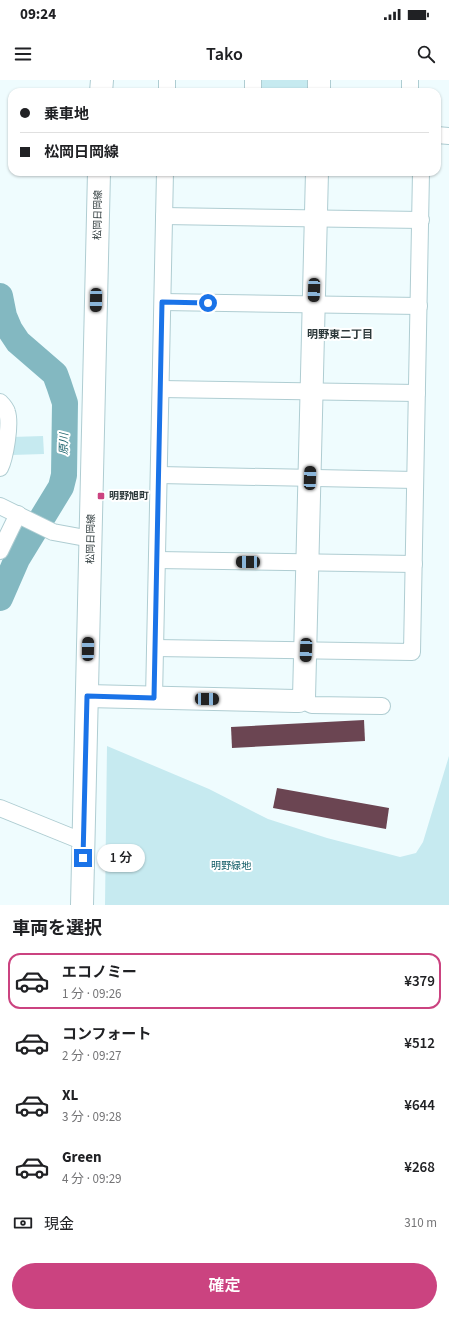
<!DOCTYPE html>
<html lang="ja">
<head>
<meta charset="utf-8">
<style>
	:root { --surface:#fff; --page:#f6f6f6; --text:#202124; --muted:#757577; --line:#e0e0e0; --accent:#cb4380 }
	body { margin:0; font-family:"Source Sans 3","Noto Sans JP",sans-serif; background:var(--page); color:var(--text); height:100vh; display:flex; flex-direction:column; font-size:15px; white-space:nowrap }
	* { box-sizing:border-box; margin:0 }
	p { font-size:13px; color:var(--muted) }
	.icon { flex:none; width:22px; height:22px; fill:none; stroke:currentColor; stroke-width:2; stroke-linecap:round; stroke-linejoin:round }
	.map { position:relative; height:825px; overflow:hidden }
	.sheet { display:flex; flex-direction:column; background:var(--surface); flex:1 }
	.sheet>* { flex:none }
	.guide { position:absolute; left:8px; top:8px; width:433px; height:88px; border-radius:12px; box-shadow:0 1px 3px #0004; display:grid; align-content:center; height:88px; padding:0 12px; background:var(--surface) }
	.end { position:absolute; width:18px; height:18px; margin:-9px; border:5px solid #1a73e8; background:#fff; box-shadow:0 0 0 2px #fff }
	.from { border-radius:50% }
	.bubble { position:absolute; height:28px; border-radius:14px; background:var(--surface); box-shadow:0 1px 3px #0004; font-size:13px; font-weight:600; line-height:28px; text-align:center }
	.car { position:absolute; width:12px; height:24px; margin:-12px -6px; border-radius:5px; box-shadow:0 0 3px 1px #0007; background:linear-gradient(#222 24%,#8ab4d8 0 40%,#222 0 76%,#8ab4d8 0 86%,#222 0) }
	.guide b { display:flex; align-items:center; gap:14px; height:38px; font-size:15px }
	.guide b+b { border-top:1px solid var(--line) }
	.guide i { width:10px; height:10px; background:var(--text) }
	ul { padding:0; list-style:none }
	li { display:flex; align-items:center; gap:12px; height:56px; margin:0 8px 6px; padding:0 4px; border:2px solid transparent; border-radius:12px }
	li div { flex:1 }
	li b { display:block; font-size:15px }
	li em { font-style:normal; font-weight:600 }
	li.selected { border-color:var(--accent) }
	li>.icon { width:36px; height:36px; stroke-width:1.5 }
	h2 { padding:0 12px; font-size:18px; line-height:48px }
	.pay { display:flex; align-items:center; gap:10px; height:44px; padding:0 12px; font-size:15px }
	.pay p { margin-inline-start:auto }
	.action { display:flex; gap:8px; margin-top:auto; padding:8px 12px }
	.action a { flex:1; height:46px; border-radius:24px; background:var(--accent); color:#fff; font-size:16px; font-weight:600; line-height:46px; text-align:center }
	.status { display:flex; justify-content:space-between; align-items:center; height:28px; padding:0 20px; background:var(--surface); direction:ltr }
	.status svg { height:11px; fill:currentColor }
	header { display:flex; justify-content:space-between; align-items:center; height:52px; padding:0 12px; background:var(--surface); font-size:18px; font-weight:600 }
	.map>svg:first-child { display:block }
	.green { fill:#c6eaf0 }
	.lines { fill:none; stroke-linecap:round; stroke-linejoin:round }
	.river { stroke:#83b8c1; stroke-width:26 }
	.building { fill:#6b4552 }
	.street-casing { stroke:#afcdd2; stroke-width:18 }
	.secondary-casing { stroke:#afcdd2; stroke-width:24 }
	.street { stroke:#fff; stroke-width:16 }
	.secondary { stroke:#fff; stroke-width:22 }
	.route { stroke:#1a73e8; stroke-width:5 }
	.poi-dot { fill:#cb4380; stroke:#fff; stroke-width:1.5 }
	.labels { text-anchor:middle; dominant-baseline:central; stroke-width:4; stroke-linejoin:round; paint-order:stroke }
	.street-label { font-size:10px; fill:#2c383a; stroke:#fff }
	.poi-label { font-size:10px; font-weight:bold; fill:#2c383a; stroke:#fff; text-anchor:start }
	.park-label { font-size:10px; fill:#115b65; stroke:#fff }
	.neighbourhood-label { font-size:11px; font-weight:bold; fill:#2c383a; stroke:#fff }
	.water-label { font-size:11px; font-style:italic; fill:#1a616b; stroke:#fff }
</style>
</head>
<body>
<div class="status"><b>09:24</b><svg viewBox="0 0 49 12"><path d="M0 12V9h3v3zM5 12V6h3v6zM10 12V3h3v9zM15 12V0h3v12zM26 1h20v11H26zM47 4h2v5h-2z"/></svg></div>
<header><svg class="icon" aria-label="menu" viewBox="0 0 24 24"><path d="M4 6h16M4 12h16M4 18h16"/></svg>Tako<svg class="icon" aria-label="search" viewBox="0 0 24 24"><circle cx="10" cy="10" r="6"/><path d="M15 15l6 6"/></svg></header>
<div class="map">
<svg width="449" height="825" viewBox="0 0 449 825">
	<rect width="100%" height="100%" fill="#effcfe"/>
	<g class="green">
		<rect x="258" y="0" width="49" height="12"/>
		<polygon points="43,356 44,374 12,375 12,357"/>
		<polygon points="107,666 209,709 268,739 327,758 400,777 416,773 423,762 449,676 449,825 105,825"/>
	</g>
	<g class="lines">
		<polyline class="river" points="0,216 4,236 10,250 18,262 55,294 59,305 65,323 64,395 61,407 17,479 0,518"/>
	</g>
	<g class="building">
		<polygon points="364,640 365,661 232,668 231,647"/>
		<polygon points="277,708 389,728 386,749 273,728"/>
	</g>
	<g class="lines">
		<defs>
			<g id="street">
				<polyline points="167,12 167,0"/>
				<polyline points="253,12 253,0"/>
				<polyline points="410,12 410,0"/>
				<polyline points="437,55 449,56"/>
				<polyline points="164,136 421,140"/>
				<polyline points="163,222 419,226"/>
				<polyline points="161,309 417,313"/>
				<path d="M0,322C3,325 6,328 7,332C11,344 5,378 0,388"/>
				<polyline points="159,395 415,400"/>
				<polyline points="0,426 53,452 91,459"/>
				<polyline points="0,471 18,434"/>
				<polyline points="157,480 414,484"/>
				<polyline points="155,568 412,572 421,92"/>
				<polyline points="154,618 165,92"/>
				<polyline points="301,620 312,625 382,626"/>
				<polyline points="0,728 84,762"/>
			</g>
			<g id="secondary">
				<polyline points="101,12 102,0"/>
				<polyline points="319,12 319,0"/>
				<polyline points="87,616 295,621 299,621 304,618 317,92"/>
				<polyline points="82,825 99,92"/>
			</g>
		</defs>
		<use href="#street" class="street-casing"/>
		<use href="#secondary" class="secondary-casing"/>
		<use href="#street" class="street"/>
		<use href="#secondary" class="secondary"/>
	</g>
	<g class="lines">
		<polyline class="route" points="83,778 87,616 154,618 162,222 208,223"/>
	</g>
	<rect class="poi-dot" x="97" y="412" width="8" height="8" rx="2"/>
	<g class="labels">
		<g class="street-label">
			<text transform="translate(98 135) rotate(-89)">松岡日岡線</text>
			<text transform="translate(91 459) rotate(-89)">松岡日岡線</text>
		</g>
		<g class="poi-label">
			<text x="109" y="416">明野旭町</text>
		</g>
		<g class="park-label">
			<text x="231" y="786">明野緑地</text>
		</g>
		<g class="neighbourhood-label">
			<text x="340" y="254">明野東二丁目</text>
		</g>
		<g class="water-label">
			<text transform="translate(64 364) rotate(-89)">原川</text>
		</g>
	</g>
</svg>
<i class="end from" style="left:208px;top:223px"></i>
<i class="end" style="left:83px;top:778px"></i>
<div class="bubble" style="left:97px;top:764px;width:48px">1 分</div>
<i class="car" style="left:314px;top:210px;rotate:182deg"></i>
<i class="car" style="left:96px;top:220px;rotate:181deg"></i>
<i class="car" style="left:310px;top:398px;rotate:2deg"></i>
<i class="car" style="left:248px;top:482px;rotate:271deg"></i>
<i class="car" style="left:88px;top:569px;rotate:1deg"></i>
<i class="car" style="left:306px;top:570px;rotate:182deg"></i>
<i class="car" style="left:207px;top:619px;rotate:91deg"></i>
<div class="guide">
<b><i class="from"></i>乗車地</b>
<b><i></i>松岡日岡線</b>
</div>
</div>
<section class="sheet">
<h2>車両を選択</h2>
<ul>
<li class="selected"><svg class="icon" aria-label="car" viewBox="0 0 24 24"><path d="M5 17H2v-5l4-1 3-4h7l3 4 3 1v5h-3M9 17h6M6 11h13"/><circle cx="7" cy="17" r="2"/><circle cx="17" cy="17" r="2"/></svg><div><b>エコノミー</b><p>1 分 · 09:26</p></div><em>¥379</em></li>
<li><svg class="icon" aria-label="car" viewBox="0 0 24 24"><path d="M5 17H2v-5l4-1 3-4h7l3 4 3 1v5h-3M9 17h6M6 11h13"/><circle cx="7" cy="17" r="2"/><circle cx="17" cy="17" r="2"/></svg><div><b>コンフォート</b><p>2 分 · 09:27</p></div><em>¥512</em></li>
<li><svg class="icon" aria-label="car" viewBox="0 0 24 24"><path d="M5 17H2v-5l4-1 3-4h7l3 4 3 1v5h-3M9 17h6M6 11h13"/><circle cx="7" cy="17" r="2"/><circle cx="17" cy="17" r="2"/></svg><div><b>XL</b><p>3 分 · 09:28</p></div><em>¥644</em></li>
<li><svg class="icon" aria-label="car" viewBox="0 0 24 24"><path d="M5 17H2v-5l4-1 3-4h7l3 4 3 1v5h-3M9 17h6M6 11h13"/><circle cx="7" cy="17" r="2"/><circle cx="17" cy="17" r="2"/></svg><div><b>Green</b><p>4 分 · 09:29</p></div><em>¥268</em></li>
</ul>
<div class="pay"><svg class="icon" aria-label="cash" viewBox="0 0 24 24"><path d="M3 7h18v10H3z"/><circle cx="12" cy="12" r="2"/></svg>現金<p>310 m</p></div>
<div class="action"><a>確定</a></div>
</section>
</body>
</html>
